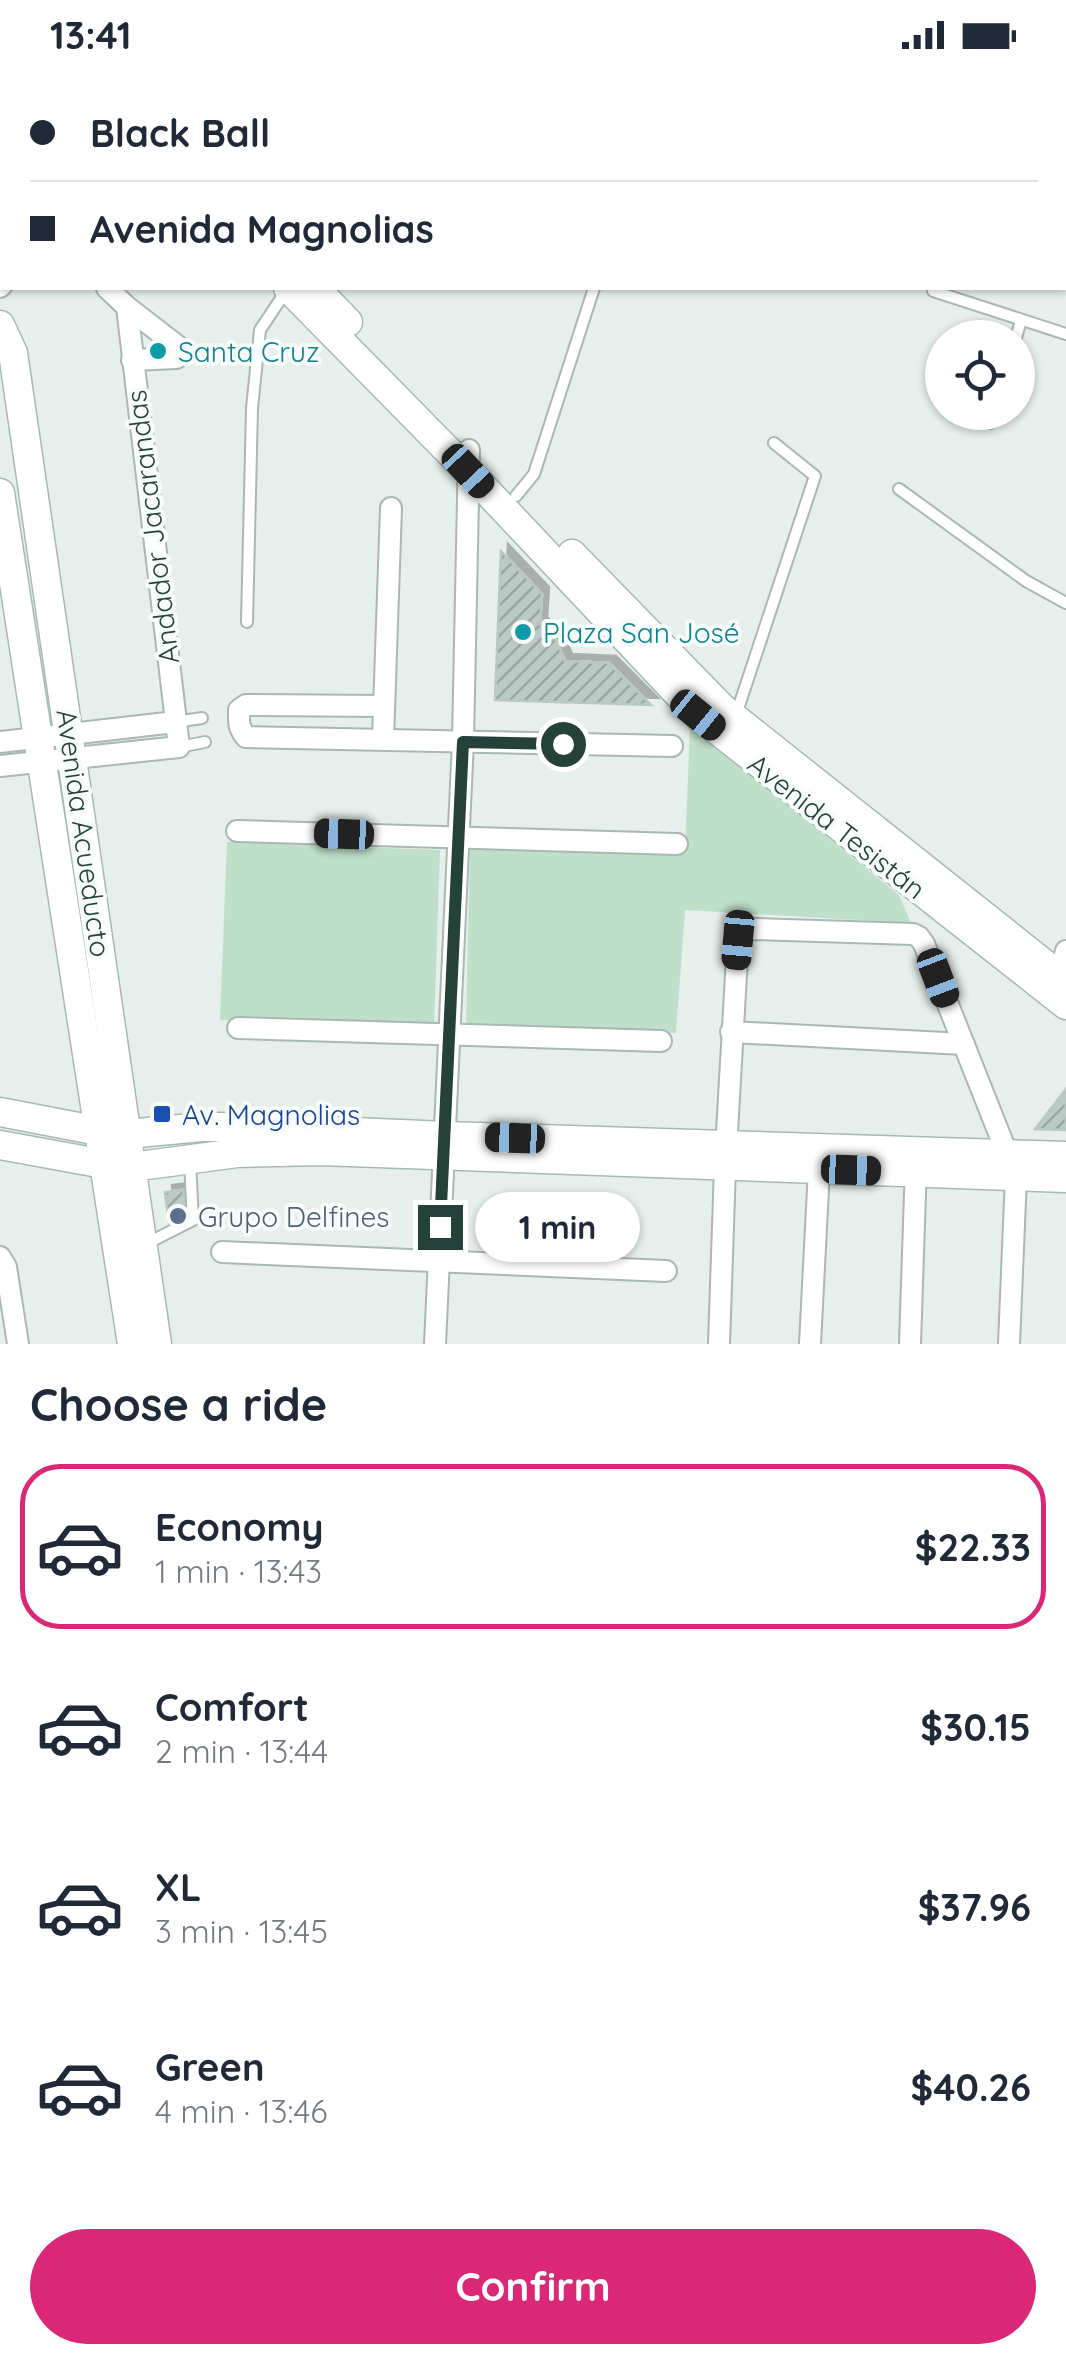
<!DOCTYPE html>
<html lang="en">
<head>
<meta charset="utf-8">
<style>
	:root { --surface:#fff; --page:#f2f2f3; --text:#1f2937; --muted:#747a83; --line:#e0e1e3; --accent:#db2777 }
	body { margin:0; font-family:Quicksand,sans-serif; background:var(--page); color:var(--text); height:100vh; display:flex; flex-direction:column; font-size:38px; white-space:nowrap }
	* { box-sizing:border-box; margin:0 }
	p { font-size:32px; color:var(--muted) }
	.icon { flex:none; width:55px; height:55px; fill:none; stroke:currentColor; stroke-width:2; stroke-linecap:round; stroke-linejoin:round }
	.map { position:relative; height:1274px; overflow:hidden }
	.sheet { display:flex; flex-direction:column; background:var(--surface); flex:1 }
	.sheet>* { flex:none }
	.banner { position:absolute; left:0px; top:0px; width:1068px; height:220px; box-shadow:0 2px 8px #0004; display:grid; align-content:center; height:220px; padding:0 30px; background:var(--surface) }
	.fabs { position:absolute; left:925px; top:250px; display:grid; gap:20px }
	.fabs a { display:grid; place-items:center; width:110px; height:110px; border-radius:50%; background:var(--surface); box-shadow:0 2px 8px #0004; font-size:50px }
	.end { position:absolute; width:45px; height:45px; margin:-22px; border:12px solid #24423a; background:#fff; box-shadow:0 0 0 5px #fff }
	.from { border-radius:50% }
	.bubble { position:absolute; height:70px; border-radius:35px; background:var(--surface); box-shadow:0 2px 8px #0004; font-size:32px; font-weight:800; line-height:70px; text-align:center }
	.car { position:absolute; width:30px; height:60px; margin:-30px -15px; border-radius:12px; box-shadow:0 0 8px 2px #0007; background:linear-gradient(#222 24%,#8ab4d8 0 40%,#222 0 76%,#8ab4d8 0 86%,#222 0) }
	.banner b { display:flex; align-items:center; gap:35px; height:95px; font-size:38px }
	.banner b+b { border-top:2px solid var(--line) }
	.banner i { width:25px; height:25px; background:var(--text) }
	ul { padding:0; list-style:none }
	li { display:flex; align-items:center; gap:30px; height:165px; margin:0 20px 15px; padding:0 10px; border:5px solid transparent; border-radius:40px }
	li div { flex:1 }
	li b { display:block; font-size:38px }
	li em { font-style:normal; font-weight:800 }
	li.selected { border-color:var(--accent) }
	li>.icon { width:90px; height:90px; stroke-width:1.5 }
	h2 { padding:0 30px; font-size:45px; line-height:120px }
	.cta { display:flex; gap:20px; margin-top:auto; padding:20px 30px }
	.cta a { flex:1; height:115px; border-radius:60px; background:var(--accent); color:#fff; font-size:40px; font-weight:800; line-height:115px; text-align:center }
	.status { display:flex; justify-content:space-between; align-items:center; height:70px; padding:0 50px; background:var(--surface); direction:ltr }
	.status svg { height:28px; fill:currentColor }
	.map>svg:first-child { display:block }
	.green { fill:#bfe0c8 }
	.building { fill:url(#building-hatch); stroke:#b8c9c2; stroke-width:2.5; filter:url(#shadow) }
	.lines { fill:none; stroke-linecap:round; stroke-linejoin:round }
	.lane-casing { stroke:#a8b8b2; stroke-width:14 }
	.street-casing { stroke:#a8b8b2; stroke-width:24 }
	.secondary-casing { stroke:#a4bbb3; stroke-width:31 }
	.lane { stroke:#fff; stroke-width:10 }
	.street { stroke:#fff; stroke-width:20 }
	.secondary { stroke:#fff; stroke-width:28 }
	.route { stroke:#24423a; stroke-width:12 }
	.culture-dot { fill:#0f9aa8; stroke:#f7fbf9; stroke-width:4 }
	.transit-dot { fill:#1a4fb4; stroke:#f7fbf9; stroke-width:4 }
	.service-dot { fill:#5c6f8a; stroke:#f7fbf9; stroke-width:4 }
	.labels { text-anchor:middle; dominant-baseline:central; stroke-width:8; stroke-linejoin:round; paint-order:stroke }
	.culture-label { font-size:28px; fill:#0d838f; stroke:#f7fbf9; text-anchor:start }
	.street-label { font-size:28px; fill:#24423a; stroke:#f7fbf9 }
	.transit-label { font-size:28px; fill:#164399; stroke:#f7fbf9; text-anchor:start }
	.service-label { font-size:28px; fill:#4e5e75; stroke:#f7fbf9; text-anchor:start }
</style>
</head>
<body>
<div class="status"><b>13:41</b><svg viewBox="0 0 49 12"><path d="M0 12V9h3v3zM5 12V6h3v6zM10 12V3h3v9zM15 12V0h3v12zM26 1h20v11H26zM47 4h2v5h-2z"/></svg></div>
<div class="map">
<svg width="1066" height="1274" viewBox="0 0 1066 1274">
	<defs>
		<pattern id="building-hatch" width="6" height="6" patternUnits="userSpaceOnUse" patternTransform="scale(2.5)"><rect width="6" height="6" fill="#bbcac4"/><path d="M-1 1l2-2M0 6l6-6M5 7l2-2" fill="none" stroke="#98a6a0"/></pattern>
		<filter id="shadow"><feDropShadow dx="7" dy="-7" stdDeviation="0" flood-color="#0004"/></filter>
	</defs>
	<rect width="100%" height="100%" fill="#e6efeb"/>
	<g class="green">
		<polygon points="690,656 899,825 911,853 685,840 676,963 466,956 470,774 685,783"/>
		<polygon points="227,772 440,780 434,958 220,950"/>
	</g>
	<g class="building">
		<polygon points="501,481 542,524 540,554 556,570 565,591 609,593 651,635 495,630"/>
		<polygon points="1066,1019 1066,1060 1035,1059"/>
		<polygon points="183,1120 184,1145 169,1153 165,1122"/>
	</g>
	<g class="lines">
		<defs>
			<g id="lane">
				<polyline points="664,2 664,0"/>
				<polyline points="933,221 1066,264"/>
				<polyline points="1016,268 1021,250"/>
				<polyline points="990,353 993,342"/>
				<polyline points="899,419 1026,511 1066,533"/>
				<polyline points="516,426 534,404 594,218"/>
				<polyline points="247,552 252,338 260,260 288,218"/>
				<polyline points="736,645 815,406 774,373"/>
				<polyline points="175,652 202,648"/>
				<polyline points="179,677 205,672"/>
				<polyline points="144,1175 193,1150 190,1092"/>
			</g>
			<g id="street">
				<polyline points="215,2 217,0"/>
				<polyline points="0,127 2,129"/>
				<polyline points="0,217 2,215"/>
				<polyline points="107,218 127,237 180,278 176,288 132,290"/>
				<path d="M384,636L246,635L239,640C239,651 238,658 246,667L672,676"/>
				<polyline points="383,669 391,438"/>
				<polyline points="0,672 175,652"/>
				<polyline points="0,696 179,677 127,237"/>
				<polyline points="237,761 677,774"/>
				<polyline points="1057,913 1066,881"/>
				<polyline points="238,958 661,971"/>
				<polyline points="731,962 964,974"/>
				<polyline points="222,1182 666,1201"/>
				<polyline points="0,1187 6,1197 18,1274"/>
				<polyline points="435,1274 463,671 469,380"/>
				<polyline points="719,1274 725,1097 738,870 743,862 754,859 913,864 919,867 924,874 1016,1106 1009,1274"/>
				<polyline points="810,1274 819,1099"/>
				<polyline points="910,1274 916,1093"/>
			</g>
			<g id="secondary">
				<polyline points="29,0 32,2"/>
				<polyline points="60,0 64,2"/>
				<polyline points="288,218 468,401 698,645 1066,935"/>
				<polyline points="315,218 348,252"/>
				<polyline points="0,255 13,283 157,1274"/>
				<polyline points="0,423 132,1274"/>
				<polyline points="572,484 722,638 1066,911"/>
				<polyline points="0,1042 99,1061 127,1064 202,1057 244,1057 445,1066 1066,1086"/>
				<polyline points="0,1075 104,1094 132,1097 237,1083 321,1081 1066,1108"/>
			</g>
		</defs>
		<use href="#lane" class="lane-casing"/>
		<use href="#street" class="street-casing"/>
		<use href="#secondary" class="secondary-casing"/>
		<use href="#lane" class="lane"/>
		<use href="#street" class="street"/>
		<use href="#secondary" class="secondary"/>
	</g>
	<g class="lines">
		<polyline class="route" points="440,1157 463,672 563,674"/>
	</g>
	<g class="culture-dot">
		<circle cx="158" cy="281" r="10"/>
		<circle cx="523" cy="562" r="10"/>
	</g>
	<rect class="transit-dot" x="152" y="1034" width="20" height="20" rx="5"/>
	<circle class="service-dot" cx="178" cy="1146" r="10"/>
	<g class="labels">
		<g class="culture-label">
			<text x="178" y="281">Santa Cruz</text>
			<text x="543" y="562">Plaza San José</text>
		</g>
		<g class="street-label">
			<text transform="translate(152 457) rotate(-97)">Andador Jacarandas</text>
			<text transform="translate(837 756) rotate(38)">Avenida Tesistán</text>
			<text transform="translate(84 763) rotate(82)">Avenida Acueducto</text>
		</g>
		<g class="transit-label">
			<text x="182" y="1044">Av. Magnolias</text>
		</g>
		<g class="service-label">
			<text x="198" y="1146">Grupo Delfines</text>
		</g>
	</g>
</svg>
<div class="fabs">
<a><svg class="icon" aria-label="locate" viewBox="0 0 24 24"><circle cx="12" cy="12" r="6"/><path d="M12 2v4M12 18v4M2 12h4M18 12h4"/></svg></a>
</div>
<i class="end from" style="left:563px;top:674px"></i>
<i class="end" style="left:440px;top:1157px"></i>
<div class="bubble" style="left:475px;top:1122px;width:165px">1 min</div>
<i class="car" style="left:468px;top:401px;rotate:137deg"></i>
<i class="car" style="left:698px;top:645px;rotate:129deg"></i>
<i class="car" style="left:344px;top:764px;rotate:272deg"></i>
<i class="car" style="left:738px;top:870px;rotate:185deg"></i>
<i class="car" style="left:938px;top:908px;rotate:159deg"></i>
<i class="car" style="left:515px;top:1068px;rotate:272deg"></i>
<i class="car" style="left:851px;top:1100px;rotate:92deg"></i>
<div class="banner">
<b><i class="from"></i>Black Ball</b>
<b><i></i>Avenida Magnolias</b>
</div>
</div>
<section class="sheet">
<h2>Choose a ride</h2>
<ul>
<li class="selected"><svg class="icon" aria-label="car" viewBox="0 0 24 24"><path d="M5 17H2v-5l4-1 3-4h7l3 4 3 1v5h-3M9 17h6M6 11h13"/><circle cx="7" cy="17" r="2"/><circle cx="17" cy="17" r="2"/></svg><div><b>Economy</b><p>1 min · 13:43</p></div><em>$22.33</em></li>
<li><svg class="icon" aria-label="car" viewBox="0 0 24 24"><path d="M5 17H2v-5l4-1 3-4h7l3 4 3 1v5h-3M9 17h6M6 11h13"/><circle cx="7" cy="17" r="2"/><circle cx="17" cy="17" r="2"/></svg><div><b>Comfort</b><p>2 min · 13:44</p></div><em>$30.15</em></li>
<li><svg class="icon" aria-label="car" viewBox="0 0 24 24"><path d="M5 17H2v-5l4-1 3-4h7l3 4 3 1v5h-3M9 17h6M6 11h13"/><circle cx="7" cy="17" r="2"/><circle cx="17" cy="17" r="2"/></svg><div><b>XL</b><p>3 min · 13:45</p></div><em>$37.96</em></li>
<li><svg class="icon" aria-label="car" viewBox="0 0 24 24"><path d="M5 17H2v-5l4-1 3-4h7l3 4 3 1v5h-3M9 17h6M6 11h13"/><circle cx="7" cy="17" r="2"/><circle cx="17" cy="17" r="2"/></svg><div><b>Green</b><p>4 min · 13:46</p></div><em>$40.26</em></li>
</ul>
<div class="cta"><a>Confirm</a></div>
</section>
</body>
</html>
